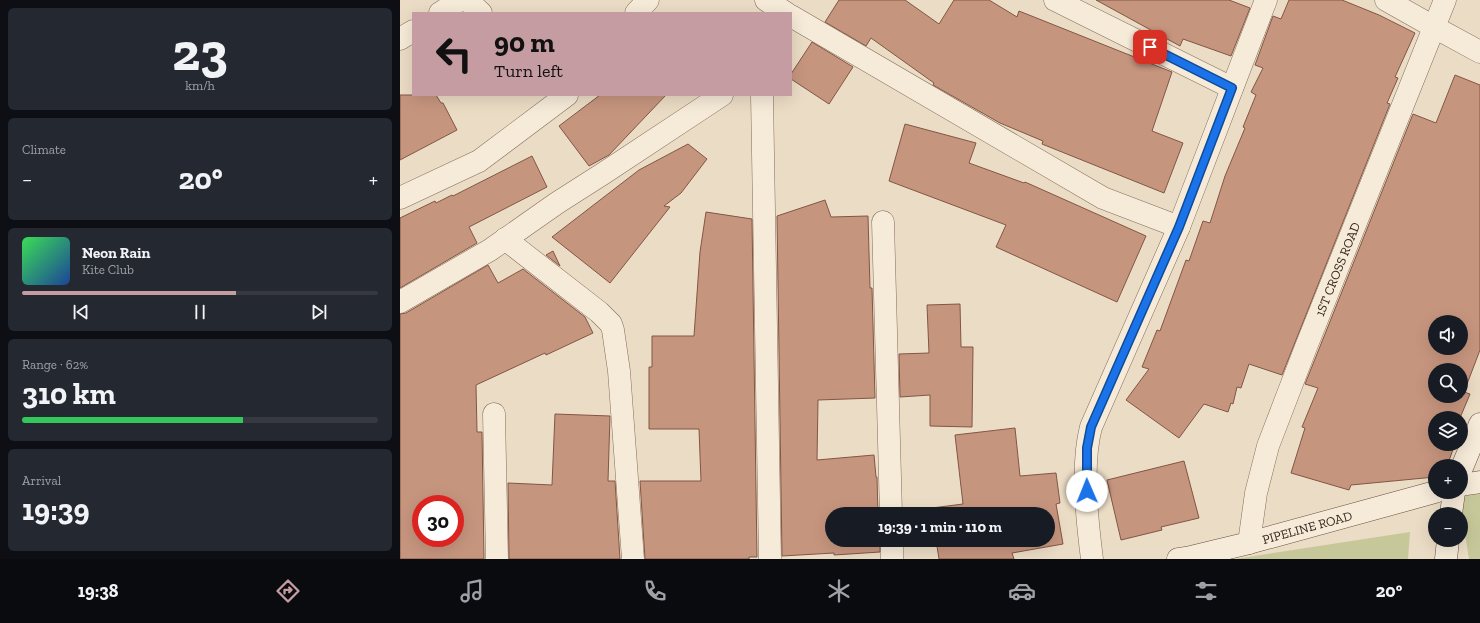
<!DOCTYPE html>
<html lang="en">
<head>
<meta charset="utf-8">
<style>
	body { margin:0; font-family:"Zilla Slab",serif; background:#242831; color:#f1f3f6; height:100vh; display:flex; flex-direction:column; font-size:15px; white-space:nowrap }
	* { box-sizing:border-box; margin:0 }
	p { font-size:13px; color:#9ea1a6 }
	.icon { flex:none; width:22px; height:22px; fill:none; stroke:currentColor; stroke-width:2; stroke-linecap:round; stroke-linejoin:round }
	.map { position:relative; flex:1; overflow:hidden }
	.details { display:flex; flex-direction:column; gap:8px; padding:8px; background:#0d0f14; width:400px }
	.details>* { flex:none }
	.banner { position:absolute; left:12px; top:12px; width:380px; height:84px; border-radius:0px; box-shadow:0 4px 16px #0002; background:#c59ca2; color:#111; overflow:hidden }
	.fabs { position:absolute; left:1028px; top:315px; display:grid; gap:8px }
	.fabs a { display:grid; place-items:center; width:40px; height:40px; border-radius:50%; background:#171b24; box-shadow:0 4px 16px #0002; font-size:20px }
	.speed { position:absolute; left:12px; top:495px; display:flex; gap:8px; font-size:20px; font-weight:700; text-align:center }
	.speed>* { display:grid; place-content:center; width:52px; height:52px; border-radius:50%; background:#171b24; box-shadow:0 4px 16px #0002; line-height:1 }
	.speed .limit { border:6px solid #d22; background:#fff; color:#111 }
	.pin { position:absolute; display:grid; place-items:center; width:34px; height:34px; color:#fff; margin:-17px; border-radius:8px; box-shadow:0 2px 6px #0006 }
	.me { position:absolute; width:44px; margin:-22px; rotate:359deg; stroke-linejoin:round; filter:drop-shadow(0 0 3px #0008) }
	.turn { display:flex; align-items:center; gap:14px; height:84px; padding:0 16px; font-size:18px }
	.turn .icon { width:52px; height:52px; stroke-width:2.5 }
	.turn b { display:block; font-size:28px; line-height:34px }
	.big { font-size:30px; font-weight:700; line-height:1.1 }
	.details .tile { flex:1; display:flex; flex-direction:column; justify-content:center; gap:6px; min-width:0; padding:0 14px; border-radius:6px; background:#242831 }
	.details .dial { align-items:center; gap:0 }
	.dial b { font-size:52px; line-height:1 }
	.song { display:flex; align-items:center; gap:12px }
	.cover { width:48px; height:48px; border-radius:6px; background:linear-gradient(135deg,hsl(130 70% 55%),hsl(220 70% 35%)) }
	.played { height:4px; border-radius:2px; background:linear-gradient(90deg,#c59ca2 60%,#363941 60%) }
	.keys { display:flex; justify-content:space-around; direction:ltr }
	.heat { display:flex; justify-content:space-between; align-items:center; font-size:22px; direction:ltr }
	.charge { height:6px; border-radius:3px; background:linear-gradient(90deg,#34c759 62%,#363941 0) }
	.trip { position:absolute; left:425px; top:507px; width:230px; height:40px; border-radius:20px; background:#171b24; box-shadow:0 4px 16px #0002; font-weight:700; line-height:40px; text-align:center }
	.dock { display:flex; height:64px; justify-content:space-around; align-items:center; background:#090b0e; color:#9ea1a6 }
	.dock .icon { width:28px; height:28px }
	.dock .on { color:#c59ca2 }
	.dock b { font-size:18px; color:#f1f3f6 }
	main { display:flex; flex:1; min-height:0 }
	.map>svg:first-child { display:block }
	.green { fill:#c7c89a }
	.building { fill:#c6957e; stroke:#825644; fill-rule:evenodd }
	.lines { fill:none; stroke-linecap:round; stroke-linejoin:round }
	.street-casing { stroke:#846e5c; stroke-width:23 }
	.secondary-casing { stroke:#664f40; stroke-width:23 }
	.street { stroke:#f6ead8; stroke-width:22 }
	.secondary { stroke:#f6ead8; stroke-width:22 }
	.route-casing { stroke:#114b97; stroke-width:10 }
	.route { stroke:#1a73e8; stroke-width:7 }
	.labels { text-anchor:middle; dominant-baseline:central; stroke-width:3; stroke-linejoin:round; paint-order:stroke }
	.street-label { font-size:13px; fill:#36281f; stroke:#f3e7d4 }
</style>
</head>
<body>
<main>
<section class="details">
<div class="tile dial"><b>23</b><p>km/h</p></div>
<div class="tile"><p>Climate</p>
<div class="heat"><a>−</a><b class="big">20°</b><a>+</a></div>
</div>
<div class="tile">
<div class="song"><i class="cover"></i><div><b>Neon Rain</b><p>Kite Club</p></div></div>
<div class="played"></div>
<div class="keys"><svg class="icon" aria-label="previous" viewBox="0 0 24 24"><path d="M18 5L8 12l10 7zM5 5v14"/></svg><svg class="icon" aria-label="pause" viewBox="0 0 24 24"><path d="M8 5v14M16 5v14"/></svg><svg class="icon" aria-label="next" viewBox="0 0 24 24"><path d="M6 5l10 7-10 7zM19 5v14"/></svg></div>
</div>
<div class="tile"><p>Range · 62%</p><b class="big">310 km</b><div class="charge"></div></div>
<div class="tile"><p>Arrival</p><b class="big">19:39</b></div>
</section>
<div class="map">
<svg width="1080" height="559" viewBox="0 0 1080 559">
	<rect width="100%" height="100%" fill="#ebdcc5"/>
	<!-- green -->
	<path class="green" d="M 1080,494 L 1080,559 L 1069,559 L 1059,497 Z
		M 1010,532 L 1008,559 L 835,559 Z"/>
	<!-- building -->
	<path class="building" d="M 439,0 L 505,0 L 539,24 L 554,0 L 589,0 L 617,17 L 619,11 L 772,72 L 752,131 L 783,143 L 764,193 L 642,144 L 643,141 L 600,123 L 533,85 L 534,83 L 471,38 L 466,46 L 425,22 Z
		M 696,0 L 829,0 L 850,8 L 831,56 L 783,39 L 780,46 Z
		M 889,0 L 942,0 L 979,15 L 1015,33 L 995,77 L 998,78 L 987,103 L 990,104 L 882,375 L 849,364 L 841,388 L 837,387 L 833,404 L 831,403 L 828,412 L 804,404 L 779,438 L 726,400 L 749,369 L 742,367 L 757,330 L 760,331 L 786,260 L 789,261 L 803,221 L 810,223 L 825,176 L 845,128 L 843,127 L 856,95 L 851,92 L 863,68 L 855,65 L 873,16 L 881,19 Z
		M 412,42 L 453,67 L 429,104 L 391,79 L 391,74 Z
		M 1055,75 L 1080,85 L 1080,350 L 1064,392 L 1070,394 L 1060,418 L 1035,418 L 1035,444 L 1055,444 L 1047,466 L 1035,466 L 1035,477 L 951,485 L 949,490 L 891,473 L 905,428 L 902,427 L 918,388 L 905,384 L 1013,114 L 1036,123 ZM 1035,322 L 1061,322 L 1061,348 L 1035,348 ZM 1035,370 L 1061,370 L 1061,396 L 1035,396 Z
		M 0,95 L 36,95 L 41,103 L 43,103 L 57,130 L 0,160 Z
		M 200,95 L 266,95 L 209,155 L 189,166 L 159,126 Z
		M 505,124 L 576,143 L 569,163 L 624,183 L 625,182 L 746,236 L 717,302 L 596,247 L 606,225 L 489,181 Z
		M 288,144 L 307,159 L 281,193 L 264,206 L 270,207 L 210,283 L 152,237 L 239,170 Z
		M 132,156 L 147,187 L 69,227 L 77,243 L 0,288 L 0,218 L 35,201 L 36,203 L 52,195 L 53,196 Z
		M 425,200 L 431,217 L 468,216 L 470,288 L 472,288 L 475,398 L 418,400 L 417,460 L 474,455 L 476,477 L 477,477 L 478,514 L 432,514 L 432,540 L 480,540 L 480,552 L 434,555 L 434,553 L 382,556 L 377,216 Z
		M 306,212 L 352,219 L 357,557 L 349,557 L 349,559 L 245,559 L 240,481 L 301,481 L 299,429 L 249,429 L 249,367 L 252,367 L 252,336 L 294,336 L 300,252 Z
		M 153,251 L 160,266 L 146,255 Z
		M 88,265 L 98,283 L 123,269 L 185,317 L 193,333 L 146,355 L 145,353 L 76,385 L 77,432 L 82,432 L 84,559 L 0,559 L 0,314 L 6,313 ZM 21,504 L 55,504 L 55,538 L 21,538 Z
		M 560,304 L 561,347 L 573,347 L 572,427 L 530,426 L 530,395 L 500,397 L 499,354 L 529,353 L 527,305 Z
		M 155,414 L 210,416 L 208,481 L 215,481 L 220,559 L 109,559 L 108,483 L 152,485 Z
		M 615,428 L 620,476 L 656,473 L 660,503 L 656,504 L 663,544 L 612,553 L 614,559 L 539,559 L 536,540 L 648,540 L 648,514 L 532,514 L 532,508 L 563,504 L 555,435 Z
		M 784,461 L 799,518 L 761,527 L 762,530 L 721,540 L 707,480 Z"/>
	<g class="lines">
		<!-- street casing -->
		<g class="street-casing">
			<g id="street">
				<path d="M 67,0 L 81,13"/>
				<path d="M 366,0 L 386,13"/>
				<path d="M 655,0 L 832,88"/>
				<path d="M 986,0 L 1034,27 L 1080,52"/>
				<path d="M 40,13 L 60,0"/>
				<path d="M 236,13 L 248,0"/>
				<path d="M 391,16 L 703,198 L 779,227"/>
				<path d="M 0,39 L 13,31"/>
				<path d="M 362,95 L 370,559"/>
				<path d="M 0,198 L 79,161 L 167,95"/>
				<path d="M 483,222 L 491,514"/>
				<path d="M 105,239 L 199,312 L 211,324 L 213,330 L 219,371 L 233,559"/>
				<path d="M 0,302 L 90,250 L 157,203 L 204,173 L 322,95"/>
				<path d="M 94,414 L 97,559"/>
				<path d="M 492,540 L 492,559"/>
				<path id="s1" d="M 849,543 L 856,493 L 868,446 L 906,347 L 1045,0"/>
				<path d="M 692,559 C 687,520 681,465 691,427 L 779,227 L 866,0"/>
			</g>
		</g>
		<!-- secondary casing -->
		<g class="secondary-casing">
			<g id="secondary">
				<path d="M 1061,470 L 1080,424"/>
				<path d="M 1061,485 L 1080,482"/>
				<path d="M 1051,514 L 1054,492"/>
				<path id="s2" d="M 778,559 L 791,557 L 849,543 L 1035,492"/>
				<path d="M 1046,559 L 1048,540"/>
			</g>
		</g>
		<!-- street -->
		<use href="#street" class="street"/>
		<!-- secondary -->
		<use href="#secondary" class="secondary"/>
	</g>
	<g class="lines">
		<!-- route casing -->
		<g class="route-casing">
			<path id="route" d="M 687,491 L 687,448 L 691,427 L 779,227 L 832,88 L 750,47"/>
		</g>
		<!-- route -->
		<use href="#route" class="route"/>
	</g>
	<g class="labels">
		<!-- street labels -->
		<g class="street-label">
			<text stroke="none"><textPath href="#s1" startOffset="289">1ST CROSS ROAD</textPath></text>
			<text stroke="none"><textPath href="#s2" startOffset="133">PIPELINE ROAD</textPath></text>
		</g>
	</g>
</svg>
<div class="fabs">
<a><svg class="icon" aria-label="sound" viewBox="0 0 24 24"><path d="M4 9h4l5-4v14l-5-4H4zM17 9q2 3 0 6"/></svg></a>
<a><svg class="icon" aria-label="search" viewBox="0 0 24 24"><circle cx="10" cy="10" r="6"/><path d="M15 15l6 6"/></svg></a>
<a><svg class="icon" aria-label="layers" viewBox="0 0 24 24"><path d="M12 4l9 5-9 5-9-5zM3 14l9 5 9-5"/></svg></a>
<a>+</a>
<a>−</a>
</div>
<div class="speed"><div class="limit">30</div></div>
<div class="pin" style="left:750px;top:47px;background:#d93025"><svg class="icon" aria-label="arrive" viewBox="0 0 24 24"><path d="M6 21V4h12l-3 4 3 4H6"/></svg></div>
<svg class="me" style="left:687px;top:491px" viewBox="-20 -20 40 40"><circle r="19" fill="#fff"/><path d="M0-13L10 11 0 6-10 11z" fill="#1a73e8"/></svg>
<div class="trip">19:39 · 1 min · 110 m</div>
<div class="banner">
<div class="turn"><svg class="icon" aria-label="left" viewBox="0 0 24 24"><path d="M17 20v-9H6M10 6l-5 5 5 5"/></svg><div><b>90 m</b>Turn left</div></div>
</div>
</div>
</main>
<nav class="dock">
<b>19:38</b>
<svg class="icon on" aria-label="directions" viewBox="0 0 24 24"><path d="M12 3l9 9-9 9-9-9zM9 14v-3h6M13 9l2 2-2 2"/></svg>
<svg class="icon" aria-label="music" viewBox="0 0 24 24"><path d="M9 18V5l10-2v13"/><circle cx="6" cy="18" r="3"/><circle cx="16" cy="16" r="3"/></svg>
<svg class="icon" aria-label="phone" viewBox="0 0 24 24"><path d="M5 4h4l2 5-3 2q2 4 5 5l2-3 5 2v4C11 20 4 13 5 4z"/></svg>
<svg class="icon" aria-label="climate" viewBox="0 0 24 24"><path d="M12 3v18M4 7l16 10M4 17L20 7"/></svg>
<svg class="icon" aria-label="car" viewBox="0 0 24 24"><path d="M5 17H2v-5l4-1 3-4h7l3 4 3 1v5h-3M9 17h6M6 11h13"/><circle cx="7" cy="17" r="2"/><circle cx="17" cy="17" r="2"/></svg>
<svg class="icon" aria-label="filters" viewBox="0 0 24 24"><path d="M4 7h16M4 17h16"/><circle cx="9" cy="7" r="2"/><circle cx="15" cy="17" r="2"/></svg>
<b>20°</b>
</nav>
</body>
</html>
